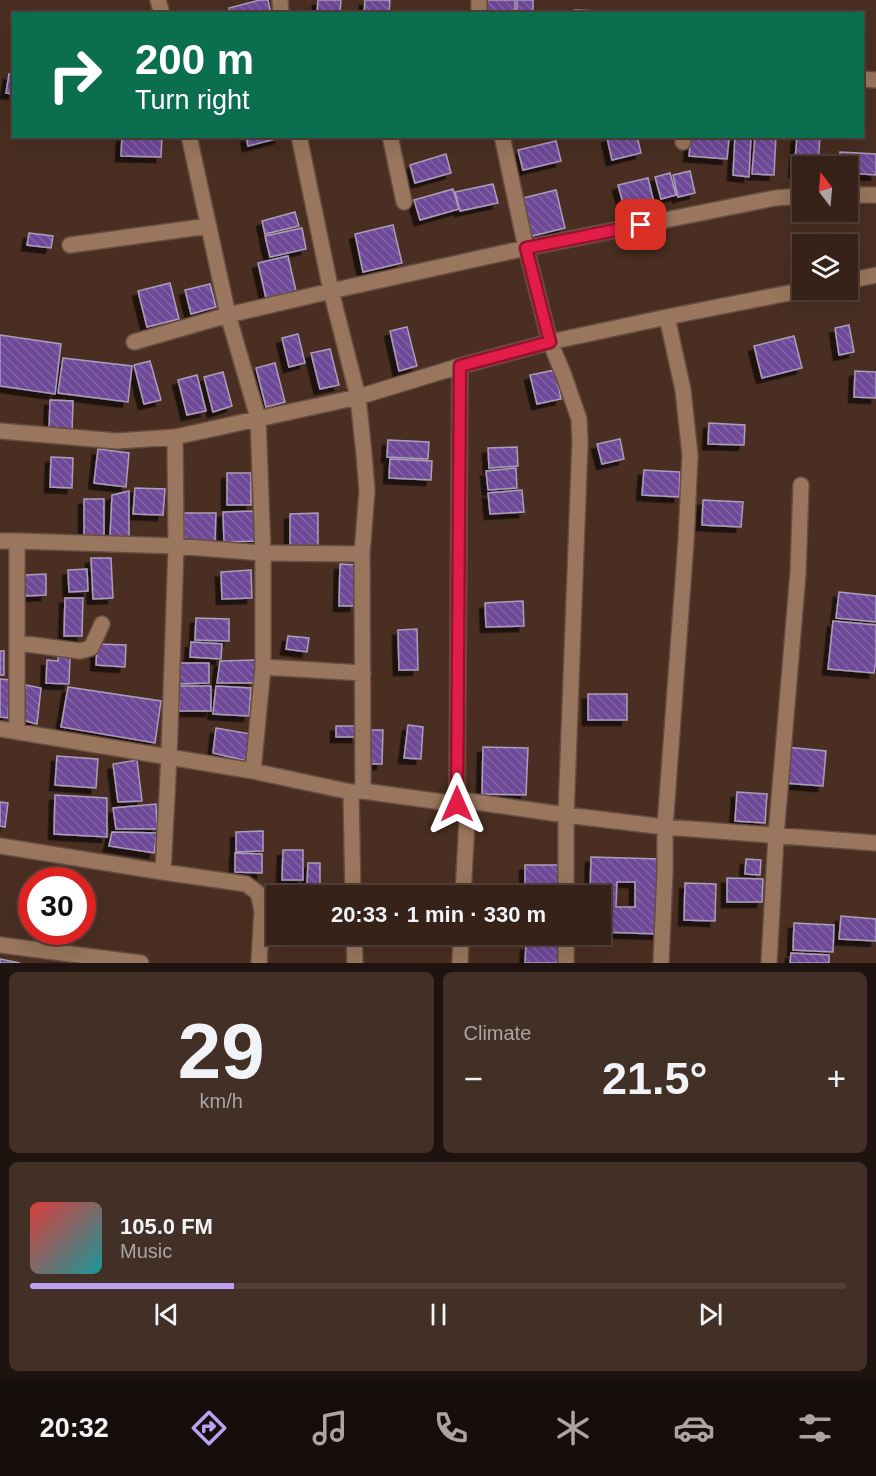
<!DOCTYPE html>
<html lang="en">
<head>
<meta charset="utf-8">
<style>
	body { margin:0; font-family:Helvetica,sans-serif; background:#422f26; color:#f1f3f6; height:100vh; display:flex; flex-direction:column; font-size:22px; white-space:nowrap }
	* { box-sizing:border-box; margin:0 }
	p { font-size:20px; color:#aaa4a2 }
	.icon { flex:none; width:33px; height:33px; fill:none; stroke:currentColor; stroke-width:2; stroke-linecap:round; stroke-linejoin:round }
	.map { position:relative; height:963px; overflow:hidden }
	.details { display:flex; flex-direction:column; gap:9px; padding:9px; background:#1e130e; flex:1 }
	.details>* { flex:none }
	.banner { position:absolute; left:12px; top:12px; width:852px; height:126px; border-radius:0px; box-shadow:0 6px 24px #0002,0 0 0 2px #513f38; background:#0b6e4f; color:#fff; overflow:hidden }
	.needle { width:39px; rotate:344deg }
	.tools { position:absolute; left:792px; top:156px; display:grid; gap:12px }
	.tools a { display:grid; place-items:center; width:66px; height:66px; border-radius:0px; background:#372219; box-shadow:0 6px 24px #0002,0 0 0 2px #513f38; font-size:30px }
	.speed { position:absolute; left:18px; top:867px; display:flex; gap:12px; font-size:30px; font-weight:700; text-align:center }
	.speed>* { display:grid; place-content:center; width:78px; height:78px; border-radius:50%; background:#372219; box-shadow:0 6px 24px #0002,0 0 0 2px #513f38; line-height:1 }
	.speed .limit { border:9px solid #d22; background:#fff; color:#111 }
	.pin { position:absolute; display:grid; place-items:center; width:51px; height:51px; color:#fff; margin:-26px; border-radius:12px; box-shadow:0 3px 9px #0006 }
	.me { position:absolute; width:66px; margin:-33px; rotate:0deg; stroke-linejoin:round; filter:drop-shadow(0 0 4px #0008) }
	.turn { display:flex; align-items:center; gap:21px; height:126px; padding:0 24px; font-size:27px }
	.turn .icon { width:78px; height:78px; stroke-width:2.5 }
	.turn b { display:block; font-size:42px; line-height:51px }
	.big { font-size:45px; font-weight:600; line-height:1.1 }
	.details .card { flex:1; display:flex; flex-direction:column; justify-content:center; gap:9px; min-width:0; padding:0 21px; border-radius:9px; background:#422f26 }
	.details .dial { align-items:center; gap:0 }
	.dial b { font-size:78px; line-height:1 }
	.song { display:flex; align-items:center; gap:18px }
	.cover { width:72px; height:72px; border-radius:9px; background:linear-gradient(135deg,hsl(0 70% 55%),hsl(180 70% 35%)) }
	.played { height:6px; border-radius:3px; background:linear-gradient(90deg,#bca0f2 25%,#513f38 25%) }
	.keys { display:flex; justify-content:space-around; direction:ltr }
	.heat { display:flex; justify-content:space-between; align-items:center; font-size:33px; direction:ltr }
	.details .tiles { flex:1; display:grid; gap:9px; grid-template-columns:1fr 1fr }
	.card:last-child { grid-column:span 2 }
	.trip { position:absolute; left:266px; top:885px; width:345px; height:60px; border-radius:0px; background:#372219; box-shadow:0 6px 24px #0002,0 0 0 2px #513f38; font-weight:600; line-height:60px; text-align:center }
	.dock { display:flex; height:96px; justify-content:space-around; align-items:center; background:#160e0a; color:#aaa4a2 }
	.dock .icon { width:42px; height:42px }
	.dock .on { color:#bca0f2 }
	.dock b { font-size:27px; color:#f1f3f6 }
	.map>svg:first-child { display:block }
	.building { fill:url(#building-back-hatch); stroke:#ab9ebc; stroke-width:1.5; fill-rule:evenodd; filter:url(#shadow) }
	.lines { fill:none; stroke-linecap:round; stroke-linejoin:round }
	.minor-casing { stroke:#664d41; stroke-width:18 }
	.minor { stroke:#99765d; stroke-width:15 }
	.route-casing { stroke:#92132f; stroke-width:15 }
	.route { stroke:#e11d48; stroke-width:10 }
</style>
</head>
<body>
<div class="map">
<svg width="876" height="963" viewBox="0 0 876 963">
	<defs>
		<pattern id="building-back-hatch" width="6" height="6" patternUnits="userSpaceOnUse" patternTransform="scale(1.5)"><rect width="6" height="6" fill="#6e4998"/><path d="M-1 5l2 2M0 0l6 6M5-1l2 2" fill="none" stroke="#8464a6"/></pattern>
		<filter id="shadow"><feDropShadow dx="-5.5" dy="5.5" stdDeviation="0" flood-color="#0009"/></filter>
	</defs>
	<rect width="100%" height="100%" fill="#492e21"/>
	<!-- building -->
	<path class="building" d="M 260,0 L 268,0 L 271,14 L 230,14 L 229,8 Z
		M 318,0 L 341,0 L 340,14 L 317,14 Z
		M 365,0 L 390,0 L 389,14 L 364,14 Z
		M 486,0 L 515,0 L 515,14 L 485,12 Z
		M 517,0 L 533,0 L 533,14 L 517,14 Z
		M 575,10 L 599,11 L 599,14 L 575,14 Z
		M 9,74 L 14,75 L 14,94 L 6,93 Z
		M 122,136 L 162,136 L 161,157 L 121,156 Z
		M 246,136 L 280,136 L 280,138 L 248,146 Z
		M 612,136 L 637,136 L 641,153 L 612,160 L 607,138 Z
		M 691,136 L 729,139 L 727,159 L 689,156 Z
		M 735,136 L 751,136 L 749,177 L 733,175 Z
		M 755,136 L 776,136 L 774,175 L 752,174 Z
		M 797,136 L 820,136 L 818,166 L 802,166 L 802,172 L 794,172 Z
		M 556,141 L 561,161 L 523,170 L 518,150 Z
		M 840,152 L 876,154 L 876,175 L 848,173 L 848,166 L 839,166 Z
		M 446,154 L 451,173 L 415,183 L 410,165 Z
		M 690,171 L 695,193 L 678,197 L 673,175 Z
		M 670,173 L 676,195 L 661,199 L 655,177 Z
		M 648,178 L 654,203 L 625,210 L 618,185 Z
		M 493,184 L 498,203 L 460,211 L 455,192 Z
		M 453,189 L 459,209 L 420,220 L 414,200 Z
		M 556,190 L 565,228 L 528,237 L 519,199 Z
		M 295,212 L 299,226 L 265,234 L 262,221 Z
		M 393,225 L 402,263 L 363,272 L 355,234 Z
		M 302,228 L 306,249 L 270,257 L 265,236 Z
		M 29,233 L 53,236 L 51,248 L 27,245 Z
		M 288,256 L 296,291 L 266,298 L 258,263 Z
		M 170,283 L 179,319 L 147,327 L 138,291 Z
		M 210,284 L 216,307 L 191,314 L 185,290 Z
		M 849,325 L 854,352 L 839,355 L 835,328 Z
		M 407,327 L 417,366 L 399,371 L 390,331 Z
		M 298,334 L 305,363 L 289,367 L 282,338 Z
		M 0,335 L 61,344 L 55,394 L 0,386 Z
		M 794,336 L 802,368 L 762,378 L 754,346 Z
		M 330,349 L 339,385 L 320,389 L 311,353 Z
		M 63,358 L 132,366 L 128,402 L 58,393 Z
		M 150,361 L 161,400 L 144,404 L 134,365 Z
		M 275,363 L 285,402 L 266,407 L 256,368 Z
		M 555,370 L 561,399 L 537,404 L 530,375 Z
		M 855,371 L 876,372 L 876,398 L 854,397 Z
		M 223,372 L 232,406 L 213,412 L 204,377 Z
		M 197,375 L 206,411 L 187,415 L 178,380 Z
		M 50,400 L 73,401 L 72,434 L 49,433 Z
		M 709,423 L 745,425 L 744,445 L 708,444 Z
		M 620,439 L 624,459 L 602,464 L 597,444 Z
		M 388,440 L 429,442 L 428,459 L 387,457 Z
		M 517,447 L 518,466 L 489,468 L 488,448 Z
		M 98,449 L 129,453 L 126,487 L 94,483 Z
		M 51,457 L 73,458 L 72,488 L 50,487 Z
		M 390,459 L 432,461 L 431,480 L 389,478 Z
		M 516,468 L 517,488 L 488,490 L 486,471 Z
		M 644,470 L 680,472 L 679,497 L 642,495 Z
		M 227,473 L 251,473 L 251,505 L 227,505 Z
		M 135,488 L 165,489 L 163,515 L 133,514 Z
		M 522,490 L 524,512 L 490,514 L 488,493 Z
		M 129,491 L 129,538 L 110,537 L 112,495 Z
		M 84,499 L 104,499 L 104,538 L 84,538 Z
		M 703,500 L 743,502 L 741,527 L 702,525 Z
		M 257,511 L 258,541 L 224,542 L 223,512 Z
		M 184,513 L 216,513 L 215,541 L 184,541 Z
		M 318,513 L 318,548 L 290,548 L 290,514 Z
		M 91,558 L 111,558 L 113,598 L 93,599 Z
		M 340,564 L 356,565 L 355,606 L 339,606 Z
		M 87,569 L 88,591 L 69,592 L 68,570 Z
		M 251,570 L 252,598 L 222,599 L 221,572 Z
		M 46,574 L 46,595 L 25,596 L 25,575 Z
		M 839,592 L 876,596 L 876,622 L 836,618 Z
		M 65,598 L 83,598 L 82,636 L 64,636 Z
		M 523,601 L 524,626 L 486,627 L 485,603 Z
		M 196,618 L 229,619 L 229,641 L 195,640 Z
		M 833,621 L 876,625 L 876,661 L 874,673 L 828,669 Z
		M 417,629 L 418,670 L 399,670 L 398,630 Z
		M 288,636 L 309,638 L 307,652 L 286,649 Z
		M 191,642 L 222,644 L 221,659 L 190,657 Z
		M 97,644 L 126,645 L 125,667 L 96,665 Z
		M 0,651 L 4,651 L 4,675 L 0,675 Z
		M 58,657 L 70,657 L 69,684 L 46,683 L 47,660 L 58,661 Z
		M 257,660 L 253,683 L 217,683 L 220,661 Z
		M 176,663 L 209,663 L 209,683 L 176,684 Z
		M 0,679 L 10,680 L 8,718 L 0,717 Z
		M 26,685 L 41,688 L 37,724 L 22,720 Z
		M 179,686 L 211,686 L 211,711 L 179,711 Z
		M 216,686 L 251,688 L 249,716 L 213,714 Z
		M 68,687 L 161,701 L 155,743 L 61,727 Z
		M 588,694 L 627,694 L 627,720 L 588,720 Z
		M 408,725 L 423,727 L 421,759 L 404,758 Z
		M 336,726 L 357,726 L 357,737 L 336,737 Z
		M 216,728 L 251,734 L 247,761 L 213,753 Z
		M 368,730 L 383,730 L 382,764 L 368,764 Z
		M 483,747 L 528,748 L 526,795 L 482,794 Z
		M 786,747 L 826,751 L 823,786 L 783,783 Z
		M 57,756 L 98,759 L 96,788 L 55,785 Z
		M 137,760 L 142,801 L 118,802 L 113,764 Z
		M 737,792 L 767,794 L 765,823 L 735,821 Z
		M 55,795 L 107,798 L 107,837 L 54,834 Z
		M 0,802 L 8,803 L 5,827 L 0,826 Z
		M 156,804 L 157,829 L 116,829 L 113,808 Z
		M 263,831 L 263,851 L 236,852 L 236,832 Z
		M 112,832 L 157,833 L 154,853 L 109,846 Z
		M 283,850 L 303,850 L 303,880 L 282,880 Z
		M 235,853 L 262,854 L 262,873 L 235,872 Z
		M 591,857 L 660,859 L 658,934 L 600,932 L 600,896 L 590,896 ZM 617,882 L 635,882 L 635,907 L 616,907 Z
		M 746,859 L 761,860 L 760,875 L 745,874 Z
		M 308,863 L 320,863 L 320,884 L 307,884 Z
		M 525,865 L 562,865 L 562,888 L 525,888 Z
		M 40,875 L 66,876 L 66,880 L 40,880 Z
		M 727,878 L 763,879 L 762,902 L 727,902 Z
		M 685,883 L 716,884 L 715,921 L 684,920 Z
		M 841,916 L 876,919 L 876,941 L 839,939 Z
		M 794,923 L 834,925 L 833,952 L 793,950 Z
		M 526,945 L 562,946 L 561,963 L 525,963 Z
		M 791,953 L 829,955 L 829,963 L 790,963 Z
		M 0,959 L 20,963 L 0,963 Z"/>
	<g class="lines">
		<!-- minor casing -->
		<g class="minor-casing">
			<path id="minor" d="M 158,0 L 162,14
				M 280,0 L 281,14
				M 479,14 L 479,0
				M 862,79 L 876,80
				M 189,136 L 228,315 L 258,418 L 263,553 L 263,667 L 253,771
				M 299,136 L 331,291 L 358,397 L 364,454 L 367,491 L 362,554 L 363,791
				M 390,136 L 404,202
				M 502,136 L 526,248 L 550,342 L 563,373 L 579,419 L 580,442 L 566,815 L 566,896
				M 683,142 L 684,136
				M 848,195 L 876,195
				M 70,245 L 209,226
				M 848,281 L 876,275
				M 134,342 L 228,315 L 331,291 L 526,248 L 775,198 L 802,196
				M 0,431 L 117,441 L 175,437
				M 0,541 L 17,541
				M 18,643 L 80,651 L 91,648 L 102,624
				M 263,667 L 363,673
				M 0,729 L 253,771 L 351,792 L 353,896
				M 17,732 L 17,541 L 176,546 L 263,553 L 362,554
				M 351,792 L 363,791 L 457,804 L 468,801 L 566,815 L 665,827 L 876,843
				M 457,804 L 460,366
				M 0,846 L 163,872 L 246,884 L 258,893 L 262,910 L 259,963
				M 163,872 L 169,756 L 176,546 L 175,437 L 358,397 L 460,366 L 550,342 L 667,317 L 804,290
				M 463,896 L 468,801
				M 354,934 L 355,963
				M 0,945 L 141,963
				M 460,963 L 461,934
				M 566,963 L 566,934
				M 661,963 L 665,871 L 665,827 L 686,541 L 690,455 L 683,390 L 667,317
				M 769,963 L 776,836 L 798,573 L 801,485"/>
		</g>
		<!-- minor -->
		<use href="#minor" class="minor"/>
	</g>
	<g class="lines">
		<!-- route casing -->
		<g class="route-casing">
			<path id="route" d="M 457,804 L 460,366 L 550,342 L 526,248 L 641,225"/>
		</g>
		<!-- route -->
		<use href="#route" class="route"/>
	</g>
</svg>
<div class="tools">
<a><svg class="needle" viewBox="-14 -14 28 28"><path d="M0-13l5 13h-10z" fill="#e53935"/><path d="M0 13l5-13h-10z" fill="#aaa4a2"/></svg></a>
<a><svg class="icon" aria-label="layers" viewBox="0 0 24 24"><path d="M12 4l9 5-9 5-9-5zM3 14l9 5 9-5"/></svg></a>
</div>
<div class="speed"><div class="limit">30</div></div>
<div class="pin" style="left:641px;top:225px;background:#d93025"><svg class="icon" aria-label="arrive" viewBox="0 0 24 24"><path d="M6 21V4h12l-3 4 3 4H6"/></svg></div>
<svg class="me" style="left:457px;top:804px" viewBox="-20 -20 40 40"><path d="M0-17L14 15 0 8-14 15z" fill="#e11d48" stroke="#fff" stroke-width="4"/></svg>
<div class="trip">20:33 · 1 min · 330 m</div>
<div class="banner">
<div class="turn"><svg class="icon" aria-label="right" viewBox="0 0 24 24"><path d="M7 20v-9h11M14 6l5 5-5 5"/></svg><div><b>200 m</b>Turn right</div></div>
</div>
</div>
<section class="details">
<div class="tiles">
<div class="card dial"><b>29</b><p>km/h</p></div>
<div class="card"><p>Climate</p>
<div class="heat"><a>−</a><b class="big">21.5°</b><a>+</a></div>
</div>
<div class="card">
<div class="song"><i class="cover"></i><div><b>105.0 FM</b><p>Music</p></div></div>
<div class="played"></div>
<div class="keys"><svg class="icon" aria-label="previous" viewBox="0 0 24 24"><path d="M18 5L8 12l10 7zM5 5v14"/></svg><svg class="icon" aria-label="pause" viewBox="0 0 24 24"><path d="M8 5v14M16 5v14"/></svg><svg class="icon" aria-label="next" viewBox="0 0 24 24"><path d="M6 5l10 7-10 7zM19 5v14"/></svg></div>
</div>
</div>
</section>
<nav class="dock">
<b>20:32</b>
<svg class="icon on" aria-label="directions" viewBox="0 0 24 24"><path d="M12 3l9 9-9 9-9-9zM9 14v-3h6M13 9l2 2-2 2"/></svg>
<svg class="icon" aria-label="music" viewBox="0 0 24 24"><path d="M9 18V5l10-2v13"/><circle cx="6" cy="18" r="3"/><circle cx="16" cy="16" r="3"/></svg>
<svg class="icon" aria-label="phone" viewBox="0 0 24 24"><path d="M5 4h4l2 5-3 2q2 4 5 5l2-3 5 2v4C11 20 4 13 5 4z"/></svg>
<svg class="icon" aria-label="climate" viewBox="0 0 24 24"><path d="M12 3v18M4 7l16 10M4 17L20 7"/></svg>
<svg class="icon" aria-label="car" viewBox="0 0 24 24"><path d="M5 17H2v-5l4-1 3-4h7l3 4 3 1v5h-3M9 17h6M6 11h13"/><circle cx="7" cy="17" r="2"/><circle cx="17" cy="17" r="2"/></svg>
<svg class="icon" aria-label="filters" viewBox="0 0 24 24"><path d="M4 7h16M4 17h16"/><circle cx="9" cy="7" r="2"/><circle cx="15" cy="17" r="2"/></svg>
</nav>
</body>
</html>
